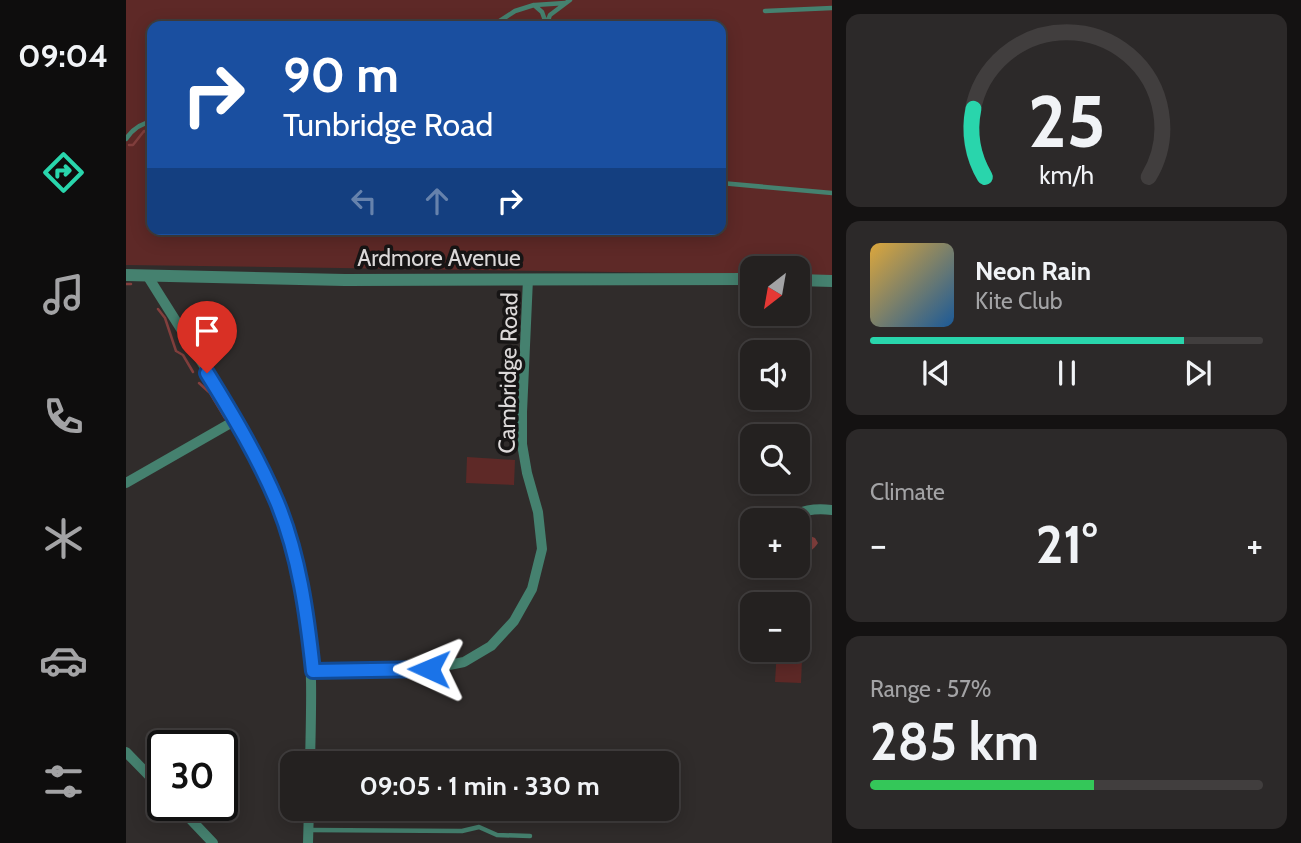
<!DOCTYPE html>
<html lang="en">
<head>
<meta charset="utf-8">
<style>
	body { margin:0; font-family:Cabin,sans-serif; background:#2c2929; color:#f1f3f6; height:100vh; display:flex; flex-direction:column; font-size:26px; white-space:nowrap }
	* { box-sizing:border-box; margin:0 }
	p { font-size:23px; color:#a3a3a5 }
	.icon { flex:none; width:38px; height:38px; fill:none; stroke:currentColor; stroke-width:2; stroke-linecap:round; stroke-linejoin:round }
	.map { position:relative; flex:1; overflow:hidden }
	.panel { display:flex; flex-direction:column; gap:14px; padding:14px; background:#141212; width:469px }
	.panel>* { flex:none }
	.banner { position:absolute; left:21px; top:21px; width:579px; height:214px; border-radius:14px; box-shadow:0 4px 18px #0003,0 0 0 2px #413e3e; background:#1a4fa0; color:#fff; overflow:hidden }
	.needle { width:46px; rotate:211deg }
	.controls { position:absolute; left:614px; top:256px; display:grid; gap:14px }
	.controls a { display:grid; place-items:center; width:70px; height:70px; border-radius:14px; background:#242120; box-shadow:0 4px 18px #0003,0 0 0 2px #413e3e; font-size:35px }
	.speed { position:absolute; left:21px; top:730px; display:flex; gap:14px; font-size:35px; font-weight:700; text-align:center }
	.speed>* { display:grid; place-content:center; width:91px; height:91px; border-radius:50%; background:#242120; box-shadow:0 4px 18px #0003,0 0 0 2px #413e3e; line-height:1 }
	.speed .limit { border:4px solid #111; border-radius:10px; background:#fff; color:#111 }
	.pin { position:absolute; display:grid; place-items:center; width:60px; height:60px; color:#fff; margin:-72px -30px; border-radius:50% 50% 50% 0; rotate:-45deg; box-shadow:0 0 7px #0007 }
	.pin .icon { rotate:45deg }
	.me { position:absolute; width:77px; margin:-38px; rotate:271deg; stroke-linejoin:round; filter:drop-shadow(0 0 5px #0008) }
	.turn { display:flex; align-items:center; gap:24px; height:147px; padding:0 21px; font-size:32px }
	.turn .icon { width:91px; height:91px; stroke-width:2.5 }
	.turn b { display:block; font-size:49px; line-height:60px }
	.lanes { display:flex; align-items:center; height:66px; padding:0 21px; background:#0003; justify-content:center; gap:35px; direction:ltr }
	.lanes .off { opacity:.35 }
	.big { font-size:52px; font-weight:800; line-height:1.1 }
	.panel .card { flex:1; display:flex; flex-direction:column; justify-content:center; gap:10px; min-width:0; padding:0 24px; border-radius:14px; background:#2c2929 }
	.panel .dial { align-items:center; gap:0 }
	.dial svg { height:182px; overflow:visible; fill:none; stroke:#413e3e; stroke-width:7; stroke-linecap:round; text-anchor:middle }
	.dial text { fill:#f1f3f6; stroke:none }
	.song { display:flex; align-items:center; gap:21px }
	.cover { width:84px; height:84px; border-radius:10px; background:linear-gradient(135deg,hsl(40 70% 55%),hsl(210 70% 35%)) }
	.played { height:7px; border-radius:4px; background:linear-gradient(90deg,#29d5ac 80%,#413e3e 80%) }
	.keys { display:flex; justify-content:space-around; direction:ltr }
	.heat { display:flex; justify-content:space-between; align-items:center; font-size:38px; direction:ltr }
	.charge { height:10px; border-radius:5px; background:linear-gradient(90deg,#34c759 57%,#413e3e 0) }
	.trip { position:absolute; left:154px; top:751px; width:399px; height:70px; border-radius:14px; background:#242120; box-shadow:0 4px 18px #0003,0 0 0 2px #413e3e; font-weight:800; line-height:70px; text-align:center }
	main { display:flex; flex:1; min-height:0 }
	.menu { display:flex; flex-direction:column; width:126px; justify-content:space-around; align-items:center; background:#0e0d0d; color:#a3a3a5 }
	.menu .icon { width:49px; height:49px }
	.menu .active { color:#29d5ac }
	.menu b { font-size:32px; color:#f1f3f6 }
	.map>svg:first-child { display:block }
	.green { fill:#5e2927; fill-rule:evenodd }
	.water { fill:#823f3d }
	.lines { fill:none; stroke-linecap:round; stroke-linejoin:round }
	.stream { stroke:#823f3d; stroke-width:2.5 }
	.service { stroke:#45816f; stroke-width:4.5 }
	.minor { stroke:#45816f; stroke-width:10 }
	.tertiary { stroke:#45816f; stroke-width:12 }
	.route-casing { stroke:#114b97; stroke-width:18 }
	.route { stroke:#1a73e8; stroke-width:12 }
	.labels { text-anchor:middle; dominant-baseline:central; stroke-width:7; stroke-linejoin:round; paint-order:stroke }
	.street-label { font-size:23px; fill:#dcd9d9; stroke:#171515 }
</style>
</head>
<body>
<main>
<nav class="menu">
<b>09:04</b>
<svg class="icon active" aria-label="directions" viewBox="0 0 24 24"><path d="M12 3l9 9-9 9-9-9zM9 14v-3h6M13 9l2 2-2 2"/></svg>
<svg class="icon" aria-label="music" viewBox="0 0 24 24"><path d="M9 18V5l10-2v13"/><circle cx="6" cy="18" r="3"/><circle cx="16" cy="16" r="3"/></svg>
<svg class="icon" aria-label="phone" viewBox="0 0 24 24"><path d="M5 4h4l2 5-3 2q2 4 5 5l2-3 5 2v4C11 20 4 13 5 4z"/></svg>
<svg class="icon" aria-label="climate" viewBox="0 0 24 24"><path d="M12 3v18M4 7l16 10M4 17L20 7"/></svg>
<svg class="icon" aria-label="car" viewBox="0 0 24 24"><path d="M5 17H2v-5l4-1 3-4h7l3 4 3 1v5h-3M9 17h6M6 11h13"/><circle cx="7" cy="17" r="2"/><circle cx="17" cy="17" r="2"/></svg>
<svg class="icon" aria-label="filters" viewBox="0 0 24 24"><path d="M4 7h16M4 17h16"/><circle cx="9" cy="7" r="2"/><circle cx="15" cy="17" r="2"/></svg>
</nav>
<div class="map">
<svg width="706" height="843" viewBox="0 0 706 843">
	<rect width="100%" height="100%" fill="#302c2b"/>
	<!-- green -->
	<path class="green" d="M 0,0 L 706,0 L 706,275 L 672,275 L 672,268 L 626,268 L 626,274 L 0,265 ZM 26,26 L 595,26 L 595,229 L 26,229 Z
		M 341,457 L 389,460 L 388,485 L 340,483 Z
		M 672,635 L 677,635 L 675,683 L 649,682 L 651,649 L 672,649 Z"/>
	<!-- water -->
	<path class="water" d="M 672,531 L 689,538 L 692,543 C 687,551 681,553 672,552 Z"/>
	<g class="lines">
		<!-- stream -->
		<path class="stream" d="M 445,26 L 449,24 L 454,26
			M 3,145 L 7,145 L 18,131 L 26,134
			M 0,284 L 5,284
			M 32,309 L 39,318 L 50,351 L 57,355 L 67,372
			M 73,383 L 84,393 L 99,418"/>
		<!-- service -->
		<path class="service" d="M 409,5 L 439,3
			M 639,11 L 706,8
			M 421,23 L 424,15 L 444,0
			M 366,26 L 389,11 L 408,5 L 416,12 L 421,26
			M 0,139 C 6,130 15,123 26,122
			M 595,183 L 706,193
			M 183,830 L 336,831 L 353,827 L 371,835 L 404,836"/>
		<!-- minor -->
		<path class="minor" d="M 21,275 C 88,383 165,490 181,619 C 187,668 185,715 184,763
			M 0,483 L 110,420
			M 660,520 C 675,510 688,508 706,510
			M 617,556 L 626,544
			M 187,671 L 303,669 L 338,662 L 365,646 L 388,621 L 406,589 L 416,549 L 412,512 L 401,473 L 396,444 L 396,412 L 402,279
			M 0,752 L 37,790
			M 51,805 L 87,843
			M 182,843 L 183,808"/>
		<!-- tertiary -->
		<path class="tertiary" d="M 0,275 L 219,280 L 626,279
			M 672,280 L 706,281"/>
	</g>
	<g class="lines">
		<!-- route casing -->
		<g class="route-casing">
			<path id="route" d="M 81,373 C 107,415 132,457 151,502 C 173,555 181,614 187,671 L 303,669"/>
		</g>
		<!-- route -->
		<use href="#route" class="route"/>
	</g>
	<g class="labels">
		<!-- street labels -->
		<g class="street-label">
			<text x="313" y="258">Ardmore Avenue</text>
			<text transform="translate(382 373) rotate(-89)">Cambridge Road</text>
		</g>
	</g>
</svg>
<div class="controls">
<a><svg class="needle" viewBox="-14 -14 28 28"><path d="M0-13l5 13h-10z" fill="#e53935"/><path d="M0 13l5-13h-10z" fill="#a3a3a5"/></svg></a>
<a><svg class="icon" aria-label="sound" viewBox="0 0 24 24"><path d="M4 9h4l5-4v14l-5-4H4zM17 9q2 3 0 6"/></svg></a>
<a><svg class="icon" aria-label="search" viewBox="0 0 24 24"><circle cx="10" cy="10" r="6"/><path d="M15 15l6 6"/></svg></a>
<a>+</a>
<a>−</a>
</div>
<div class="speed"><div class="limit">30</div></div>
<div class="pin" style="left:81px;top:373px;background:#d93025"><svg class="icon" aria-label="arrive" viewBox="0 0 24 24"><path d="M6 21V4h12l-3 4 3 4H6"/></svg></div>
<svg class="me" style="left:303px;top:669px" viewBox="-20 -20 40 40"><path d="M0-17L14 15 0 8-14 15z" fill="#1a73e8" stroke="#fff" stroke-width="4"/></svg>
<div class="trip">09:05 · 1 min · 330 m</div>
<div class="banner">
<div class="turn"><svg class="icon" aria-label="right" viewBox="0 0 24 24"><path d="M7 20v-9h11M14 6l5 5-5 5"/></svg><div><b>90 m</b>Tunbridge Road</div></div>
<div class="lanes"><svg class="icon off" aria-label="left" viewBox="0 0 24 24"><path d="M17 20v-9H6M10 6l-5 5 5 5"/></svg><svg class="icon off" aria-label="ahead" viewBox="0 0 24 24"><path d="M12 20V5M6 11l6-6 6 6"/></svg><svg class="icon" aria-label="right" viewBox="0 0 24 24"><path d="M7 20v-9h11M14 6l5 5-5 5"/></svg></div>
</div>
</div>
<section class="panel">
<div class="card dial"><svg viewBox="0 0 100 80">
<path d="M14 69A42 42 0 1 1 86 69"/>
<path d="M14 69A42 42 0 0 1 9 39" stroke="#29d5ac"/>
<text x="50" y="56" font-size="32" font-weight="700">25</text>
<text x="50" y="72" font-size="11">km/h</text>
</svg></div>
<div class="card">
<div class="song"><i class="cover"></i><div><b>Neon Rain</b><p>Kite Club</p></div></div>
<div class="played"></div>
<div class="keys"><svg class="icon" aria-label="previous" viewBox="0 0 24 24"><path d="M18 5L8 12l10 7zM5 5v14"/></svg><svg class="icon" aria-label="pause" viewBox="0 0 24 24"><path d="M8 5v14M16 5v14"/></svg><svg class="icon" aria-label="next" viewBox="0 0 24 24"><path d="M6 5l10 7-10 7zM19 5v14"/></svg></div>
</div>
<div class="card"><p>Climate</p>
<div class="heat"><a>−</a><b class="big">21°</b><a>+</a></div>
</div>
<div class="card"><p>Range · 57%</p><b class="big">285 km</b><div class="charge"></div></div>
</section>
</main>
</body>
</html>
